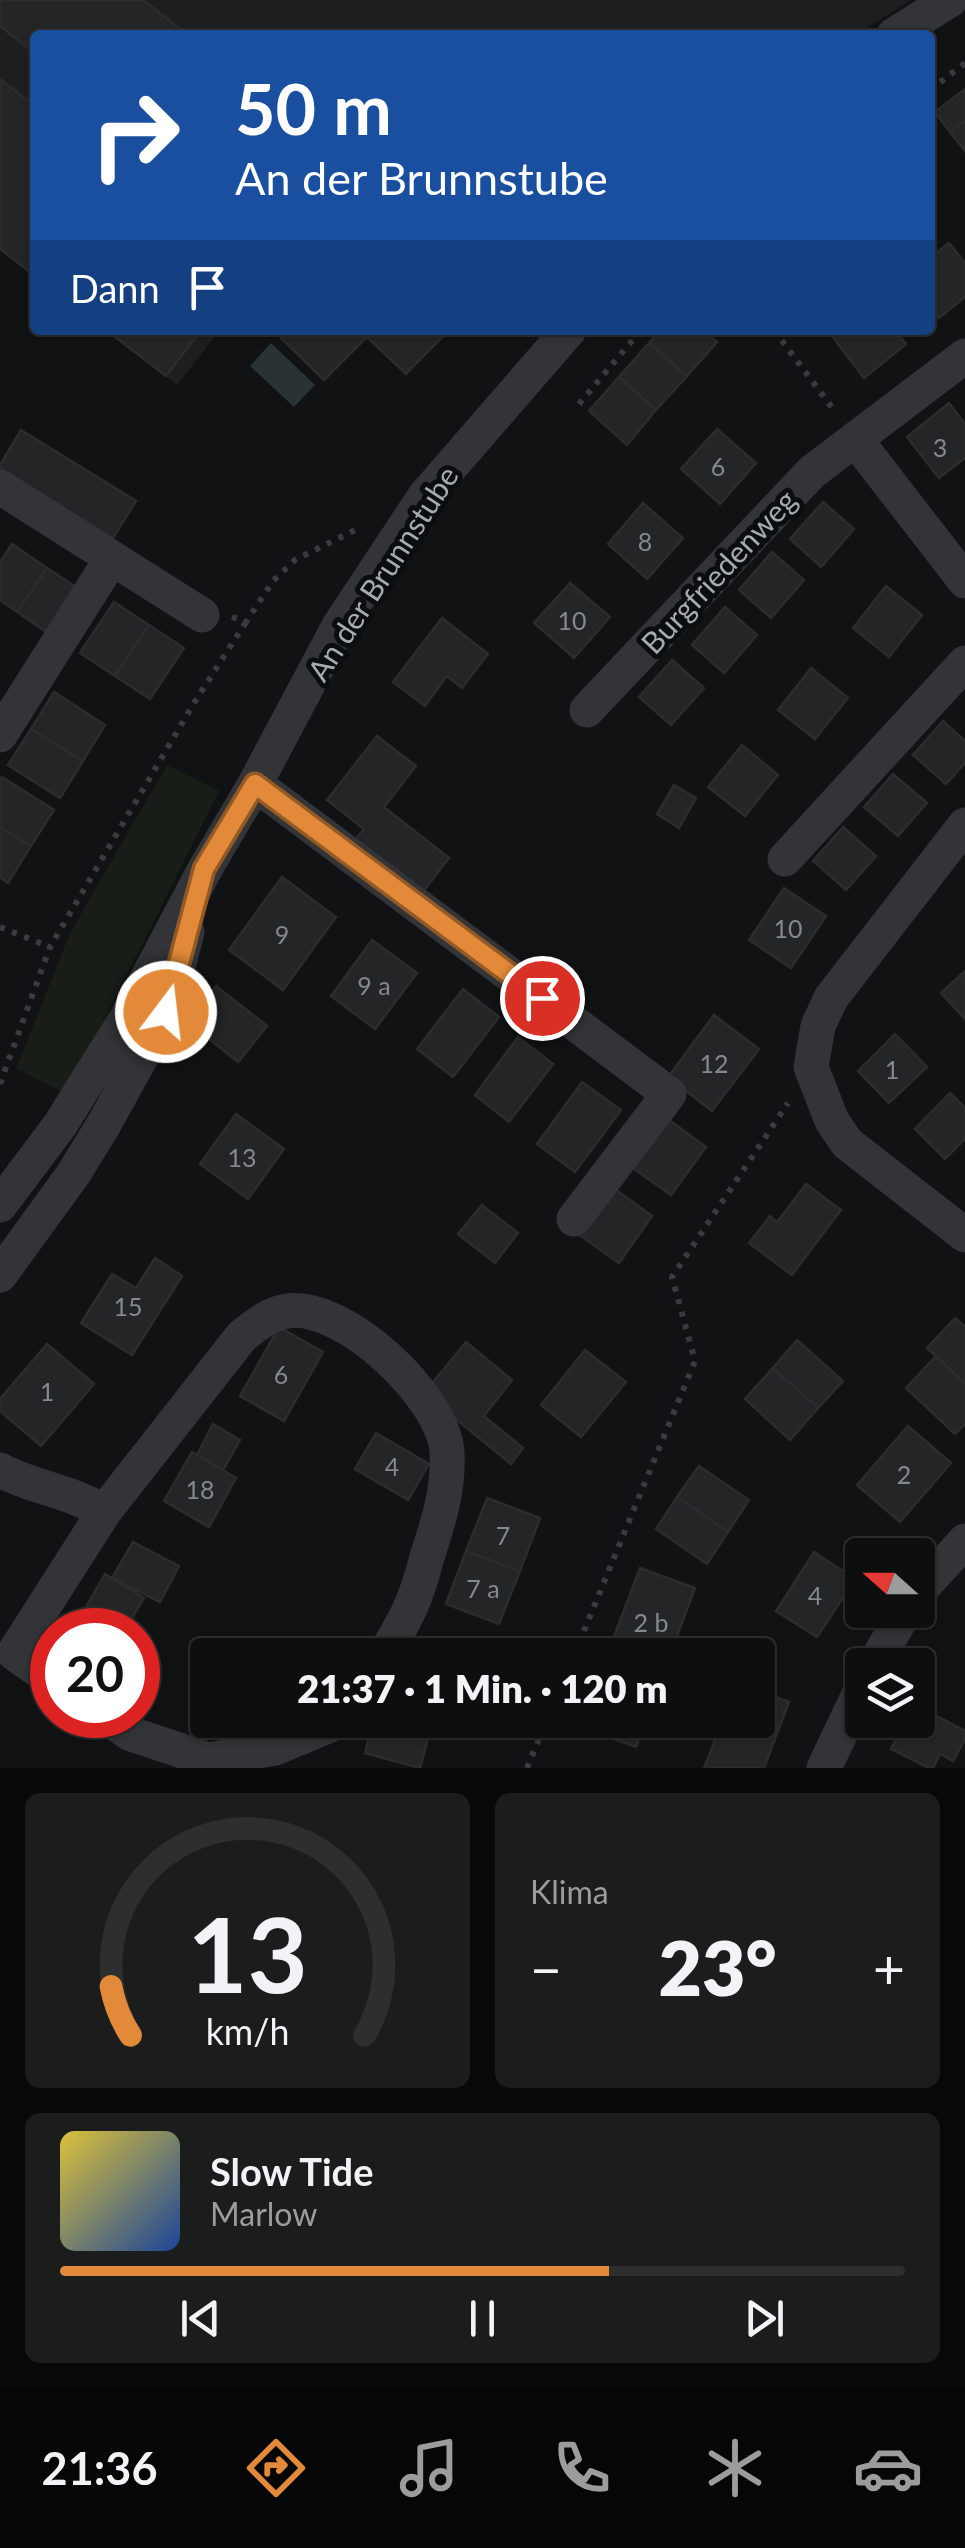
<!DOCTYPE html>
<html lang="de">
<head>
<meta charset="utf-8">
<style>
	body { margin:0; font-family:Lato,sans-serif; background:#1b1c1c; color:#f1f3f6; height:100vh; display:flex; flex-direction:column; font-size:38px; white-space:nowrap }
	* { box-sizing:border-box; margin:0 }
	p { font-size:32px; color:#9a9c9e }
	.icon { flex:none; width:55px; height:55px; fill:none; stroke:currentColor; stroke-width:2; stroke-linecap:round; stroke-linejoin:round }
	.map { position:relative; height:1768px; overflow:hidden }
	.sheet { display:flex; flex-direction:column; gap:25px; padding:25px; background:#070808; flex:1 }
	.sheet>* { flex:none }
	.hud { position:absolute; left:30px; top:30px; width:905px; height:305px; border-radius:10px; box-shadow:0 2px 8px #0004,0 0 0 2px #2d2e2e; background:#1a4fa0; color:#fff; overflow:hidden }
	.needle { width:65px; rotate:291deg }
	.controls { position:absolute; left:845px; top:1538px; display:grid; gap:20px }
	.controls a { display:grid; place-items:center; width:90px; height:90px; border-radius:10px; background:#0d0e0e; box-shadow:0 2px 8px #0004,0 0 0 2px #2d2e2e; font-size:50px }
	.speed { position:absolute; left:30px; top:1608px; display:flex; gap:20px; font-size:50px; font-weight:700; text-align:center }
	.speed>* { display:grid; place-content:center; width:130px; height:130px; border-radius:50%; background:#0d0e0e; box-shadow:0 2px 8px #0004,0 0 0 2px #2d2e2e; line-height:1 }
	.speed .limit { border:15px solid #d22; background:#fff; color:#111 }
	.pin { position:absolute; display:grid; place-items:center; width:85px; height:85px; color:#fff; margin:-42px; border:5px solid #fff; border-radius:50%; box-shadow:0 2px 10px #0007 }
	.me { position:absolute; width:110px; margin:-55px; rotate:15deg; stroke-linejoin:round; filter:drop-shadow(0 0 8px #0008) }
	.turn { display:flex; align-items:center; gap:35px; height:210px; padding:0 40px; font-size:45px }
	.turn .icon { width:130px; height:130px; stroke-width:2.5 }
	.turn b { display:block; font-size:70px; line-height:85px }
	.then { display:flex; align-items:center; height:95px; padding:0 40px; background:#0003; gap:20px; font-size:38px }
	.big { font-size:75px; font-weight:800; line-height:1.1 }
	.sheet .tile { flex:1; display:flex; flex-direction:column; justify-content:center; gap:15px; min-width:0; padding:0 35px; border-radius:15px; background:#1b1c1c }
	.sheet .dial { align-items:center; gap:0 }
	.dial svg { height:260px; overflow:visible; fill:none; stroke:#2d2e2e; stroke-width:7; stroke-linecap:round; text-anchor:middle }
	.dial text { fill:#f1f3f6; stroke:none }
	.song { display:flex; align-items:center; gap:30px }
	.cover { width:120px; height:120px; border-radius:15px; background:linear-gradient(135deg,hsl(50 70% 55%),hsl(220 70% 35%)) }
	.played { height:10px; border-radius:5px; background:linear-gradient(90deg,#e28a3a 65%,#2d2e2e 65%) }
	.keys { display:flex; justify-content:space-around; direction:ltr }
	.heat { display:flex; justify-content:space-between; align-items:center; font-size:55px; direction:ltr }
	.sheet .tiles { flex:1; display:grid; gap:25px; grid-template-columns:1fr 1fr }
	.tile:last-child { grid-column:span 2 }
	.trip { position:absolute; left:190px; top:1638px; width:585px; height:100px; border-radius:10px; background:#0d0e0e; box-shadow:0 2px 8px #0004,0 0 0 2px #2d2e2e; font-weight:800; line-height:100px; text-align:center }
	.tabs { display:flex; height:160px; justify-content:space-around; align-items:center; background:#050606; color:#9a9c9e }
	.tabs .icon { width:70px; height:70px }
	.tabs .active { color:#e28a3a }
	.tabs b { font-size:45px; color:#f1f3f6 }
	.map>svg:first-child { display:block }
	.built { fill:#1e1e20 }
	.green { fill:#181d18 }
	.water { fill:#293235 }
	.building { fill:#242527; stroke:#2c2c2f; stroke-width:2.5 }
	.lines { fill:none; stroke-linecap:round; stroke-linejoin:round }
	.path { stroke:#393b3e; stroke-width:6; stroke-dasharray:5 8; stroke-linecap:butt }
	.minor { stroke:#333437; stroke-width:35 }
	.route-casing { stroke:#935a26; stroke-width:25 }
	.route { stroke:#e28a3a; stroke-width:18 }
	.labels { text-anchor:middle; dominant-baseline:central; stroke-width:10; stroke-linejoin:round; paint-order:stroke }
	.number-label { font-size:25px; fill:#83898e }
	.street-label { font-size:30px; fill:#a4abb2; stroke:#0c0d0e }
</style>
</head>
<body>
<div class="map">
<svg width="965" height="1768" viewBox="0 0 965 1768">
	<rect width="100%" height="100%" fill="#111213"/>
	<!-- built -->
	<path class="built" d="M 0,0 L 911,0 L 856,35 L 35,35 L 35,276 L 0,249 Z
		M 106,330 L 220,330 L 177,385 Z"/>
	<!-- green -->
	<path class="green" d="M 167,765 L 219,791 L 67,1094 L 16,1069 L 70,933 Z"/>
	<!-- water -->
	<path class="water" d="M 271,343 L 315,385 L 294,407 L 250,366 Z"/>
	<!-- building -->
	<path class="building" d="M 0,0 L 143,0 L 188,35 L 35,35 L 35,54 L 0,26 Z
		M 0,79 L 35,106 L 35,218 L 31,223 L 35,227 L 35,276 L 0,249 Z
		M 965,89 L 965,120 L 950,132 L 935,112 Z
		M 965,120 L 965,151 L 950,132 Z
		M 949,243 L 965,263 L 965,297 L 939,318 L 930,306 L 930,258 Z
		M 106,330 L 201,330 L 166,376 Z
		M 289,330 L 449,330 L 406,374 L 367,337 L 324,380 L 281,338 Z
		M 660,330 L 703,330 L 717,342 L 687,376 L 649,343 Z
		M 839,330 L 895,330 L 906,344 L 864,378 L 832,336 Z
		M 649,343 L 687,376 L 656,410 L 619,377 Z
		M 619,377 L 656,410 L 627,445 L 589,411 Z
		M 949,403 L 965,424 L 965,458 L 939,478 L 907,437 Z
		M 717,429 L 756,463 L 720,504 L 681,469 Z
		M 21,430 L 136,501 L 113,538 L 0,469 L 0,465 Z
		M 823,502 L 854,529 L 821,567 L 790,539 Z
		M 643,503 L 683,538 L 647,579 L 608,544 Z
		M 12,544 L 47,568 L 17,612 L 0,600 L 0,562 Z
		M 772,552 L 804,580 L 771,618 L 739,590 Z
		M 47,568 L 82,591 L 52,636 L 17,612 Z
		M 570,583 L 610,617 L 574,658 L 534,623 Z
		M 886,586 L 922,615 L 889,657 L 853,628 Z
		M 114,602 L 149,625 L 115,676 L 80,653 Z
		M 725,607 L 757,635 L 724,673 L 692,645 Z
		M 442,618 L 488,654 L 462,688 L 447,676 L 425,706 L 393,682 Z
		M 149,625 L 184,648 L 150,699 L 115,676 Z
		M 672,660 L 704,688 L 671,725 L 639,697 Z
		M 811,668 L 848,698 L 815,739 L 778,710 Z
		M 54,692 L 105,725 L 83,761 L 31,729 Z
		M 943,721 L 965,741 L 965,763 L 946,784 L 913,755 Z
		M 31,729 L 83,761 L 60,798 L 8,765 Z
		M 377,736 L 416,766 L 384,807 L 449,858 L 422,893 L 354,841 L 364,829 L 327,800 Z
		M 742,745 L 778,775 L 745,816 L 708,787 Z
		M 893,774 L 927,803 L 898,836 L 864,807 Z
		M 2,777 L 54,810 L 31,846 L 0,827 L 0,780 Z
		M 674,785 L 696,798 L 679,828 L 657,814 Z
		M 0,827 L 31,846 L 8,883 L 0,877 Z
		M 843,827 L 876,856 L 846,890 L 813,861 Z
		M 282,877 L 336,917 L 283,990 L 229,950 Z
		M 784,888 L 826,916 L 791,968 L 749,940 Z
		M 372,940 L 417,973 L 375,1029 L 331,996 Z
		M 965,971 L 965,1019 L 941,993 Z
		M 216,986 L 267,1026 L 238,1062 L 188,1022 Z
		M 463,989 L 499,1017 L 453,1077 L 417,1049 Z
		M 714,1015 L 759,1049 L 712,1111 L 668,1077 Z
		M 895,1034 L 927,1067 L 889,1103 L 858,1071 Z
		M 518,1037 L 553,1064 L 509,1122 L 475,1095 Z
		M 582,1082 L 621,1110 L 575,1172 L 537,1144 Z
		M 950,1093 L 965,1108 L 965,1139 L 945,1159 L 915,1129 Z
		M 236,1114 L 284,1149 L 248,1199 L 200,1164 Z
		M 665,1117 L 706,1147 L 671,1195 L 630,1166 Z
		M 806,1184 L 841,1210 L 792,1275 L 749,1243 L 770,1216 L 777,1222 Z
		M 612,1187 L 652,1216 L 619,1263 L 578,1234 Z
		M 482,1205 L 518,1233 L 495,1263 L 458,1234 Z
		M 155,1258 L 182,1276 L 132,1355 L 81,1323 L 112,1274 L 136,1288 Z
		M 955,1318 L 965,1327 L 965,1384 L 927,1348 Z
		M 279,1327 L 323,1352 L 284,1421 L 240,1396 Z
		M 797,1340 L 843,1381 L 818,1408 L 773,1368 Z
		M 466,1342 L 512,1380 L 484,1416 L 523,1448 L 511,1464 L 424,1393 Z
		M 47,1344 L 94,1384 L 41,1446 L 0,1411 L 0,1399 Z
		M 585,1350 L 626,1382 L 581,1437 L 541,1405 Z
		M 936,1356 L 965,1384 L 965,1424 L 955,1434 L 906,1388 Z
		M 773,1368 L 818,1408 L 790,1440 L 745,1399 Z
		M 213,1424 L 240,1440 L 223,1470 L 197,1455 Z
		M 908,1426 L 951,1463 L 900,1522 L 857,1485 Z
		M 376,1433 L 429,1464 L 408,1500 L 355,1469 Z
		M 192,1452 L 236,1478 L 209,1527 L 164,1501 Z
		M 699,1466 L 749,1500 L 728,1532 L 677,1497 Z
		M 677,1497 L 728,1532 L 707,1564 L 656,1529 Z
		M 487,1498 L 540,1518 L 520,1571 L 466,1551 Z
		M 133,1542 L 179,1566 L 160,1602 L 112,1578 Z
		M 466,1551 L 520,1571 L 499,1624 L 446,1604 Z
		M 814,1552 L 855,1579 L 817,1637 L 776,1611 Z
		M 640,1568 L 695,1588 L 670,1655 L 607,1655 Z
		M 105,1574 L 144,1598 L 125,1630 L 73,1630 Z
		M 758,1690 L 789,1702 L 764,1768 L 704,1768 L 723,1720 L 758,1720 Z
		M 918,1706 L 965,1731 L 965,1739 L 953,1761 L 940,1754 L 933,1768 L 929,1768 L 891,1749 L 906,1720 L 918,1720 Z
		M 374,1720 L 433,1720 L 420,1768 L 365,1753 Z
		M 583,1720 L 646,1720 L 636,1747 L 580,1727 Z"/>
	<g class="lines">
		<!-- path -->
		<path class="path" d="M 930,90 L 965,63
			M 774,330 L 836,413
			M 579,404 L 641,330
			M 232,617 L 246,622 L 273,581 L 295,560 L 361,527
			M 0,927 L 50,947
			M 0,1084 L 50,947 L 194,703 L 246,622
			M 574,1655 L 695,1361 L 672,1277 L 788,1103
			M 527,1768 L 547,1720"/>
		<!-- minor -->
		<path class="minor" d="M 894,35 L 950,0
			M 855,439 L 965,581
			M 0,487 L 202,615
			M 587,710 L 812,472 L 965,356
			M 0,735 L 112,558
			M 255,784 L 669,1094 L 574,1219
			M 965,825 L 831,998 L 818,1026 L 811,1067 L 832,1121 L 847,1143 L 965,1235
			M 785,859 L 965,663
			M 0,1205 L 60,1125 L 126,1019 L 205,869 L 255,784 L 339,626 L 425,496 L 569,330
			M 0,1275 L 74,1173 L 104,1124 L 166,1012 L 187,932
			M 0,1470 C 33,1488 72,1491 104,1512
			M 918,1592 L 965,1541
			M 874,1665 L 906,1610
			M 52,1680 L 14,1653 L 104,1512 L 242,1336 C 256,1325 269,1314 287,1311 C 344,1302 445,1398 447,1453 C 449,1490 438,1523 427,1557 C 423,1572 419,1587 413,1601 C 406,1620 394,1637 385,1655
			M 103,1715 L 131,1734 L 209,1760 L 275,1748 L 330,1725 L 335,1720
			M 824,1768 L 862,1688"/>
	</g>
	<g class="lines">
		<!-- route casing -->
		<g class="route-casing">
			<path id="route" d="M 166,1012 L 204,869 L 255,784 L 542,998"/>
		</g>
		<!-- route -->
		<use href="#route" class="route"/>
	</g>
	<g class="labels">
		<!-- number labels -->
		<g class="number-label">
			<text x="940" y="447">3</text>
			<text x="718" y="466">6</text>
			<text x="645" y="541">8</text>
			<text x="572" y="620">10</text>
			<text x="788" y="928">10</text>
			<text x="282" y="934">9</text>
			<text x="374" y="985">9 a</text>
			<text x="714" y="1063">12</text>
			<text x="892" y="1069">1</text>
			<text x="242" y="1157">13</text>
			<text x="128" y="1306">15</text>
			<text x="281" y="1374">6</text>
			<text x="47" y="1391">1</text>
			<text x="392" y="1466">4</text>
			<text x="904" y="1474">2</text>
			<text x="200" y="1489">18</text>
			<text x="503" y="1535">7</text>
			<text x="483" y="1588">7 a</text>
			<text x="815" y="1595">4</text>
			<text x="651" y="1622">2 b</text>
		</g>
		<!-- street labels -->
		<g class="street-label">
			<text transform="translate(718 571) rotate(-47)">Burgfriedenweg</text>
			<text transform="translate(382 573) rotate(-57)">An der Brunnstube</text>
		</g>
	</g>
</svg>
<div class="controls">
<a><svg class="needle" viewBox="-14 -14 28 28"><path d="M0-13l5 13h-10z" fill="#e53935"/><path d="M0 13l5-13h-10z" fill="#9a9c9e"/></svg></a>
<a><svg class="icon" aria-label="layers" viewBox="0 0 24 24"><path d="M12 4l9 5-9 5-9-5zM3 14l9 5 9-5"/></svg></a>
</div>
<div class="speed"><div class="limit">20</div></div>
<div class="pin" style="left:542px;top:998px;background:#d93025"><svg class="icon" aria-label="arrive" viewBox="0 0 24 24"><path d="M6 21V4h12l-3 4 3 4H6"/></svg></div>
<svg class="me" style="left:166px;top:1012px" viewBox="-20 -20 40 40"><circle r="17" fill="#e28a3a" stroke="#fff" stroke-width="3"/><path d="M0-11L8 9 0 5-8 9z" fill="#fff"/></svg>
<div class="trip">21:37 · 1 Min. · 120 m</div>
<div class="hud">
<div class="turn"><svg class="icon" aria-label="right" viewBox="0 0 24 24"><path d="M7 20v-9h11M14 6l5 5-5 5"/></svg><div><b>50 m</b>An der Brunnstube</div></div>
<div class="then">Dann<svg class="icon" aria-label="arrive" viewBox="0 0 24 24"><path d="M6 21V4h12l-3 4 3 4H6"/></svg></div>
</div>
</div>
<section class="sheet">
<div class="tiles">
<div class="tile dial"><svg viewBox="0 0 100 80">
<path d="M14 69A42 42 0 1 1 86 69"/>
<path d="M14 69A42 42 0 0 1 8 54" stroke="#e28a3a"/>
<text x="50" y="56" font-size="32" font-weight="700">13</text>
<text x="50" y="72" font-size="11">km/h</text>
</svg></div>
<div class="tile"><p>Klima</p>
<div class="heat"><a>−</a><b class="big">23°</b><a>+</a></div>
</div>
<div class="tile">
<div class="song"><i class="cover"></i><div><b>Slow Tide</b><p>Marlow</p></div></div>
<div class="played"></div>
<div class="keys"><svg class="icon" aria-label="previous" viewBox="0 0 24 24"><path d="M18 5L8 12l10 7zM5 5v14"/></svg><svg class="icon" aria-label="pause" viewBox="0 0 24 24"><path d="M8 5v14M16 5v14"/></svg><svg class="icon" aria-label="next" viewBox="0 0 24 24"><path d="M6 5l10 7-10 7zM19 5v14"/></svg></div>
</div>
</div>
</section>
<nav class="tabs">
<b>21:36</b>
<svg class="icon active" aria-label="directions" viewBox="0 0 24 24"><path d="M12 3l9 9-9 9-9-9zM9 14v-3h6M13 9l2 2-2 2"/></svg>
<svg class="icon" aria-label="music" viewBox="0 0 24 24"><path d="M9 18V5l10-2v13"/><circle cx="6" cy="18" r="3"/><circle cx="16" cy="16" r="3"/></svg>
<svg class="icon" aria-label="phone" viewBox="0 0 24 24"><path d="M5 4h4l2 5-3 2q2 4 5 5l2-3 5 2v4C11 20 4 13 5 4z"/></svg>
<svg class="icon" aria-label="climate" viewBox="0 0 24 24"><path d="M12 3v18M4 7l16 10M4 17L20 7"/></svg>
<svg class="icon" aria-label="car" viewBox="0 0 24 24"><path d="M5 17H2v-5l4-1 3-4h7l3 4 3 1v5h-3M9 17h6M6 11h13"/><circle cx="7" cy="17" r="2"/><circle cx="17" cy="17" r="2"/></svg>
</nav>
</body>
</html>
